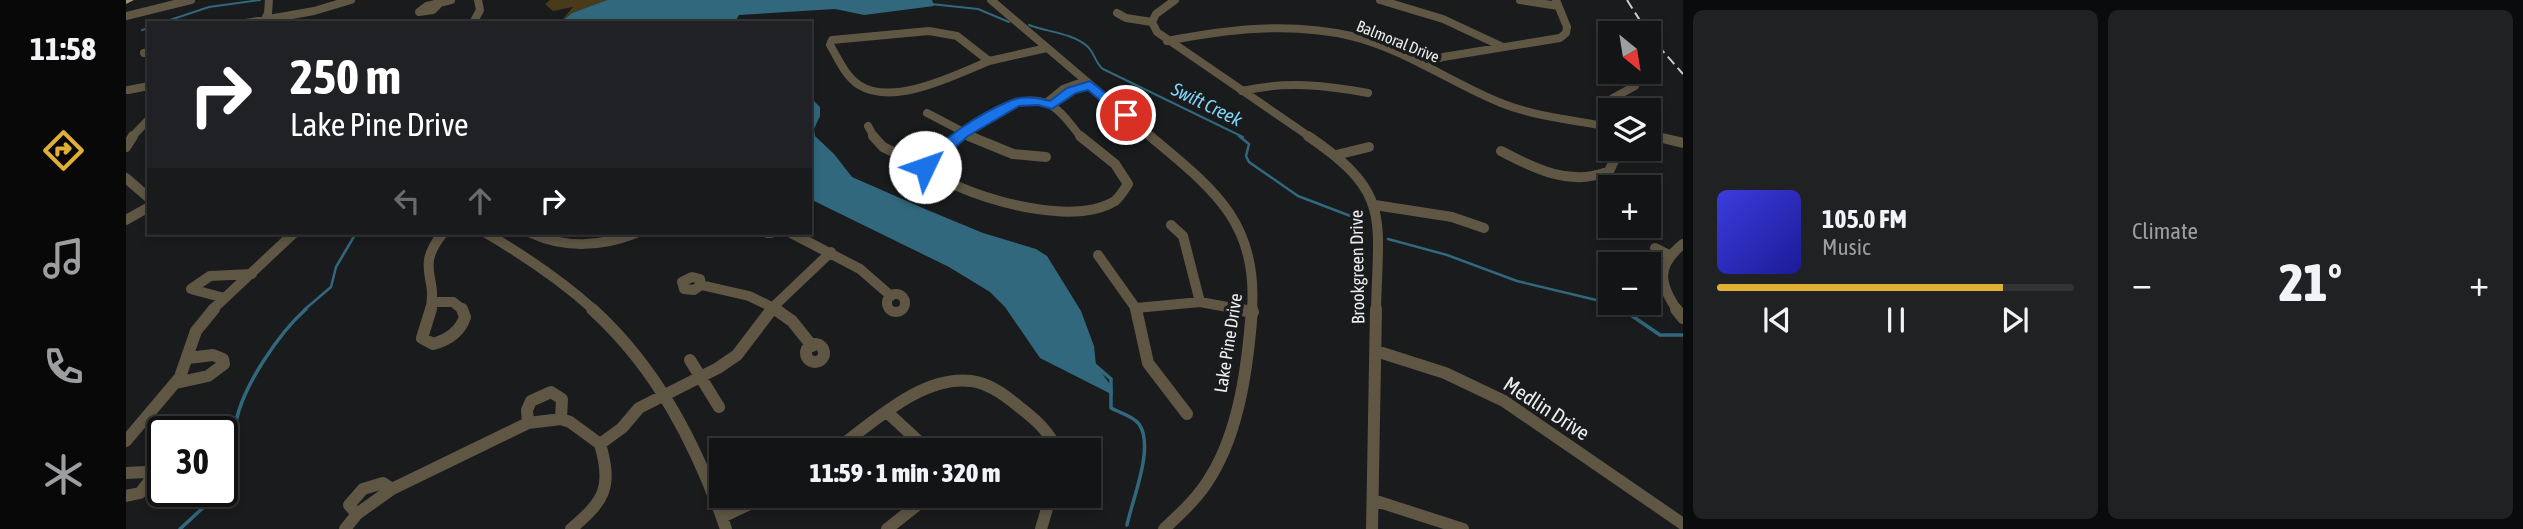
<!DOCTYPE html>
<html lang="en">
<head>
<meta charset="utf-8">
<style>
	body { margin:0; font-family:"Asap Condensed",sans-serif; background:#202122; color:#f1f3f6; height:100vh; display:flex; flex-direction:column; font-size:26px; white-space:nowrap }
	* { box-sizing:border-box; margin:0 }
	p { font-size:23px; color:#9d9ea0 }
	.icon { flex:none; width:38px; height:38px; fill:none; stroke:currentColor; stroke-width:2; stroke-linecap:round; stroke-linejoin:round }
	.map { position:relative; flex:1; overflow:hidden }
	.drawer { display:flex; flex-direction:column; gap:10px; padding:10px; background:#0a0b0c; width:840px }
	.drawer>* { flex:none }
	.hud { position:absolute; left:21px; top:21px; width:665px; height:214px; border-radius:0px; box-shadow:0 4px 10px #0003,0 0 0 2px #323334; background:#202124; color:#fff; overflow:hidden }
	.needle { width:46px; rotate:150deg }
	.tools { position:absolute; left:1472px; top:21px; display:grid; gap:14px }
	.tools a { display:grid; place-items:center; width:63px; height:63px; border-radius:0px; background:#131415; box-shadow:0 4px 10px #0003,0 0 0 2px #323334; font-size:35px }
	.speed { position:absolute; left:21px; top:416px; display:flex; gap:14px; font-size:35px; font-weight:700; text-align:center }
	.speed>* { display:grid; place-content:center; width:91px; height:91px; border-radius:50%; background:#131415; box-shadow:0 4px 10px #0003,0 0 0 2px #323334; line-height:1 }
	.speed .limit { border:4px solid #111; border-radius:10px; background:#fff; color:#111 }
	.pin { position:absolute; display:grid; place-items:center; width:60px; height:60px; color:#fff; margin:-30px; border:4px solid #fff; border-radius:50%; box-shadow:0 2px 7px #0007 }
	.me { position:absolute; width:77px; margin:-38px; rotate:48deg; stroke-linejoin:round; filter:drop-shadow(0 0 5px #0008) }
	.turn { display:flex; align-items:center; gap:24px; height:147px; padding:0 28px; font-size:32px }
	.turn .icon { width:91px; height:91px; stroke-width:2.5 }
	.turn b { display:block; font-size:49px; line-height:60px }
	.lanes { display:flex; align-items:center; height:66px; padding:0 28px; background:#0003; justify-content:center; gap:35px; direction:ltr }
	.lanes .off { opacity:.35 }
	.big { font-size:52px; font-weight:800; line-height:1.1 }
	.drawer .widget { flex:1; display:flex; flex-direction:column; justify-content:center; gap:10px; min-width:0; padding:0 24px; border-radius:10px; background:#202122 }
	.song { display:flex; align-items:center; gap:21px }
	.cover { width:84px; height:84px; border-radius:10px; background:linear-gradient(135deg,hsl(240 70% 55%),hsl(240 70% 35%)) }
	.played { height:7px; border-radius:4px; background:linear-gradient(90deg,#e1af34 80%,#323334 80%) }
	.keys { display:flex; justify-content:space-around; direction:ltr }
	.heat { display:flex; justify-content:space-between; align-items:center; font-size:38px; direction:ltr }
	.drawer .tiles { flex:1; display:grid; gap:10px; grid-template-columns:repeat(2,1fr) }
	.trip { position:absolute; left:583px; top:438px; width:392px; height:70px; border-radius:0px; background:#131415; box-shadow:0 4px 10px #0003,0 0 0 2px #323334; font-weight:800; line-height:70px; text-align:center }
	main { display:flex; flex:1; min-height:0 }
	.dock { display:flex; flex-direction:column; width:126px; justify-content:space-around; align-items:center; background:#080808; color:#9d9ea0 }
	.dock .icon { width:49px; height:49px }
	.dock .active { color:#e1af34 }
	.dock b { font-size:32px; color:#f1f3f6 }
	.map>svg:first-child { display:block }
	.green { fill:#493a1a }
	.water { fill:#31687d }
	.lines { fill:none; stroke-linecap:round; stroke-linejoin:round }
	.stream-far2 { stroke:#31687d; stroke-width:2 }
	.stream-far1 { stroke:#31687d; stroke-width:2.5 }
	.stream { stroke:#31687d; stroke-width:3.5 }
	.minor-far2 { stroke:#5f5644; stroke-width:8 }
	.minor-far1 { stroke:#5f5644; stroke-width:10 }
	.minor { stroke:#5f5644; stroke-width:12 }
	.major { fill:#a4926b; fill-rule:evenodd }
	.rail { stroke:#c9cbcb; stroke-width:2; stroke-dasharray:10 5; stroke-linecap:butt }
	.route { fill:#1a73e8; stroke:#114b97; stroke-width:2 }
	.labels { text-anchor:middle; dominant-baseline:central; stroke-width:7; stroke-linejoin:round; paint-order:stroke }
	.far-street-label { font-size:16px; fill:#eceeee; stroke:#191b1c }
	.street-label { font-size:18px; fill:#eceeee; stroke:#191b1c }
	.water-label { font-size:19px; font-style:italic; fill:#7ed6f8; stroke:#191b1c }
	.near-street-label { font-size:21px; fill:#eceeee; stroke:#191b1c }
</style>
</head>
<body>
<main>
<nav class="dock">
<b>11:58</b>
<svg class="icon active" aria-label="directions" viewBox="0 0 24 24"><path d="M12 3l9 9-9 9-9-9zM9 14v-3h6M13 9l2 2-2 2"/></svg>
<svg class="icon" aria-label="music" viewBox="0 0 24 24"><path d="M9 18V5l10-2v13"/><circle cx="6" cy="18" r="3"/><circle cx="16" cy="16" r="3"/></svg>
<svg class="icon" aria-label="phone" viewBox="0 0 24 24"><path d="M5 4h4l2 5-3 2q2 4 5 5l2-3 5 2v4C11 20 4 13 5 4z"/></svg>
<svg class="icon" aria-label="climate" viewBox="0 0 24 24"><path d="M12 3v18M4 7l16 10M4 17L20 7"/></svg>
</nav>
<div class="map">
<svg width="1557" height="529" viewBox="0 0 1557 529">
	<rect width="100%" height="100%" fill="#191b1c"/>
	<!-- green -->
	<path class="green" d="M 424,0 L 481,0 L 446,13 L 436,20 L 447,7 L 427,11 L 419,4 Z"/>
	<!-- water -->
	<path class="water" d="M 481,0 L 806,0 L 808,6 L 738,15 L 709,9 L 613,15 L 610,20 L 614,23 L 433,23 L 446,13 Z
		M 684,97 L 694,107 L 694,116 L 688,129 L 689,136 L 708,154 L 726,177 L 799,209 L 857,233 L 910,249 L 921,256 L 955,311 L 968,346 L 970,365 L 986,387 L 987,395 L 914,358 L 879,307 L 864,292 L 823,267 L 684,199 Z"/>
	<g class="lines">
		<!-- stream-far2 -->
		<path class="stream-far2" d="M 805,4 L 852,9 L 883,22
			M 38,22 L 83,7 L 134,0
			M 903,25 C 921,32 946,33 961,46 C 969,53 969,63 977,69 L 1117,137
			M 16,30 L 23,28"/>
		<!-- stream-far1 -->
		<path class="stream-far1" d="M 1113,136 L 1123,144 L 1120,156 L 1123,162 L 1172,196 L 1235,220
			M 1262,239 L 1321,255 L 1391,281 L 1491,305 L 1499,310
			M 178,310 L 205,287 L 210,267 L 230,233"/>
		<!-- stream -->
		<path class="stream" d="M 1496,309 L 1534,335 L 1557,335
			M 969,365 L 985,379 L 985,408 C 994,413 1007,416 1013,424 C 1029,447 1006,500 1001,525
			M 96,489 C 114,458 104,453 110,422 C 117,386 153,333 180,309
			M 54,529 L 94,492"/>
		<!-- minor-far2 -->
		<path class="minor-far2" d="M 865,0 L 1026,137
			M 1049,0 L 1030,14 L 1026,22 L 1031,32 L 1184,137
			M 1254,0 L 1317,19 L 1377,47
			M 1394,0 L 1432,6
			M 313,4 L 307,10 L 293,12 L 301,6 L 325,0
			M 991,13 L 1000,18 L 1026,22
			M 0,16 L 65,0
			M 120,23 L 188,11 L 225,0
			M 137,23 L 142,13 L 143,0
			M 347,23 L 354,10 L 352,0
			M 803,31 L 831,36 L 863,61 C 829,75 767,107 733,85 C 719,76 712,58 704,45 L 706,40 Z
			M 1041,41 C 1102,29 1164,22 1225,36 C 1279,49 1325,83 1375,103 C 1410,117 1448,120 1484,127
			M 18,53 L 23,52
			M 863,61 L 921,48
			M 1295,64 L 1317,57 L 1434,38 L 1440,33 L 1441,27 L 1430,0
			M 2,90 L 23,86
			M 1116,91 C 1159,81 1199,85 1242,93
			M 920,103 L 937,89 L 959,81
			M 1486,110 L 1487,98 L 1509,86
			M 801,113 L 847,137
			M 742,126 L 748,137
			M 1522,134 L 1535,137
			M 6,137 L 23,119
			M 833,137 C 856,119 895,88 926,106 C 938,113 946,127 955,137"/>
		<!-- minor-far1 -->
		<path class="minor-far1" d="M 747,136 L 757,147 L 798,167
			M 843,136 L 887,154 L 920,157
			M 1024,136 C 1086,188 1132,221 1126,310
			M 1182,136 C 1266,193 1252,217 1250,310
			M 1528,136 L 1557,143
			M 0,147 L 7,136
			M 1375,151 C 1409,169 1445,187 1483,171 L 1488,161 L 1487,149
			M 1210,155 L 1243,147
			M 798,167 C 809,173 819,181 831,186 C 870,203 950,225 989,201 C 994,197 998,190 1002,184 L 989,164 L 954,136
			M 798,167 L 835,136
			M 0,178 L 23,198
			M 1249,205 L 1326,217 L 1358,228
			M 0,220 L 23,207
			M 1045,225 L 1057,236 L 1074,302
			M 360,233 C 399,256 435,280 468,310
			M 405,233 C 440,249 474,247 510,233
			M 641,233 L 645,233
			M 665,233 L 734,269 L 765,296
			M 1529,248 L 1543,255
			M 972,255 L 1011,310
			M 566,277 L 574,279 L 575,285 L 568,290 L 558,289 L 556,282 Z
			M 575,285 L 623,296 L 652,310
			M761 303a9 9 0 1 1 18 0a9 9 0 1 1-18 0Z
			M 98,298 L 65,289 L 84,276 L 126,274
			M 306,302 L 327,302 L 337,310
			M 1010,308 L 1074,302 L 1118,310
			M 86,310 L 168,233
			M 304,310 C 313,277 288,269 317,233
			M 644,310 L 705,252
			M 1551,310 C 1533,283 1530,266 1557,244"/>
		<!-- minor -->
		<path class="minor" d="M 305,309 L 296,338 L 307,344 C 322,340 334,332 339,317 L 336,309
			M 466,309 C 532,369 571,446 600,529
			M 649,309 L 666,321 L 686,346
			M 1010,309 L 1022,363 L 1061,414
			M 1109,309 L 1127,312
			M 1550,309 L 1557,318
			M680 353a9 9 0 1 1 18 0a9 9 0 1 1-18 0Z
			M 1250,351 L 1319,373 L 1378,401 L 1557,524
			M 564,360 L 593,407
			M 50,383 L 82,376 L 98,364 L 97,359 L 87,355 L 62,358
			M 762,413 L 802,450
			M 402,423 L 401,410 L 405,401 L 425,392 L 436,399 L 435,419
			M 0,441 L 54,377 L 70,331 L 88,309
			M 474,444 L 496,428 L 513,408 L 592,368 L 611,355 L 646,309
			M 709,450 C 747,423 795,375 845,381 C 863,383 879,395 892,406 C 909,419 923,431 931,450
			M 0,473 L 20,472 L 25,479 L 14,493 L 0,496
			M 1247,500 L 1337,529
			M 231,514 L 223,505 L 237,489 L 257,483 L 266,489
			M 596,517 L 643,495
			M 219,529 L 231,514 L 266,489 L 402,423 L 435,419 L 444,422 L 474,444
			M 445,529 C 478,501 487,488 474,444
			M 761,529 L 804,495
			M 915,529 L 925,495
			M 1038,529 C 1055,513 1073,497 1085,476 C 1114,429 1122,363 1126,309
			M 1246,529 L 1250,309"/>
		<!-- major -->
		<path class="major" d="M 0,0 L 8,0 L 0,4 Z"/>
		<!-- rail -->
		<path class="rail" d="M 1501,0 L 1522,33
			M 1522,34 L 1557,74"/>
	</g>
	<!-- route -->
	<path class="route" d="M 964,81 L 1004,112 L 1004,118 L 995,118 L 962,90 L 950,93 L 926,109 L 912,105 L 893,106 L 842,136 L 803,170 L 794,170 L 792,167 C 815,139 852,114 886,100 C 897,96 913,98 924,101 L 941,88 Z"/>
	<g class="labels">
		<!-- far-street labels -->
		<g class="far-street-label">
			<text transform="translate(1272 41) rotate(22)">Balmoral Drive</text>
		</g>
		<!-- street labels -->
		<g class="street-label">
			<text transform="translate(1231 267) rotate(-91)">Brookgreen Drive</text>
			<text transform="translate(1102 343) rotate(-81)">Lake Pine Drive</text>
		</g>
		<!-- water labels -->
		<g class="water-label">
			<text transform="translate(1081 104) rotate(26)">Swift Creek</text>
		</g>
		<!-- near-street labels -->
		<g class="near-street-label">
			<text transform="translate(1421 408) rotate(33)">Medlin Drive</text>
		</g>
	</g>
</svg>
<div class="tools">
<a><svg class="needle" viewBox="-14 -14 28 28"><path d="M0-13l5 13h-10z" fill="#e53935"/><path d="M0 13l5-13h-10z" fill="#9d9ea0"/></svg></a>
<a><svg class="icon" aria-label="layers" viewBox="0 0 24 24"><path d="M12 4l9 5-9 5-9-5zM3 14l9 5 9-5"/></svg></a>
<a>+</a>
<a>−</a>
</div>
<div class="speed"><div class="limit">30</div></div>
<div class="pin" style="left:1000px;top:115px;background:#d93025"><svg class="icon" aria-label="arrive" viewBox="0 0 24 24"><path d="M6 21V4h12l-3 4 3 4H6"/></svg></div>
<svg class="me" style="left:799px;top:167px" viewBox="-20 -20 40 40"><circle r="19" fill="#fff"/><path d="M0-13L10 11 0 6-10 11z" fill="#1a73e8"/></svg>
<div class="trip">11:59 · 1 min · 320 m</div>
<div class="hud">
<div class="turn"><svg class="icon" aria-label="right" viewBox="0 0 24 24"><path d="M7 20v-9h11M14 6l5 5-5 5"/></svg><div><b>250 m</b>Lake Pine Drive</div></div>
<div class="lanes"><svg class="icon off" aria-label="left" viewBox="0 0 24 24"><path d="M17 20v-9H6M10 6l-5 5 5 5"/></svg><svg class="icon off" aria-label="ahead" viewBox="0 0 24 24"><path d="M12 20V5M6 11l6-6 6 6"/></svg><svg class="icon" aria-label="right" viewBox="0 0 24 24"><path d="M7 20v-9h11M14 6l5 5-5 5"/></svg></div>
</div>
</div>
<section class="drawer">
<div class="tiles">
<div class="widget">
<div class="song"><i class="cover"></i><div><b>105.0 FM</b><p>Music</p></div></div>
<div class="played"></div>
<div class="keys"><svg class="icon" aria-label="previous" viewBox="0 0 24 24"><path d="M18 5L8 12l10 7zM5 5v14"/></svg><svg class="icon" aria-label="pause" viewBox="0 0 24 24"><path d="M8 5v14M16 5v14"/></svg><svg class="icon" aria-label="next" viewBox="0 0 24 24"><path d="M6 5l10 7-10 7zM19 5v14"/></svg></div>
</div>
<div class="widget"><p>Climate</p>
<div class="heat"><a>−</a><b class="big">21°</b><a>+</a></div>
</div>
</div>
</section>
</main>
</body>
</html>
